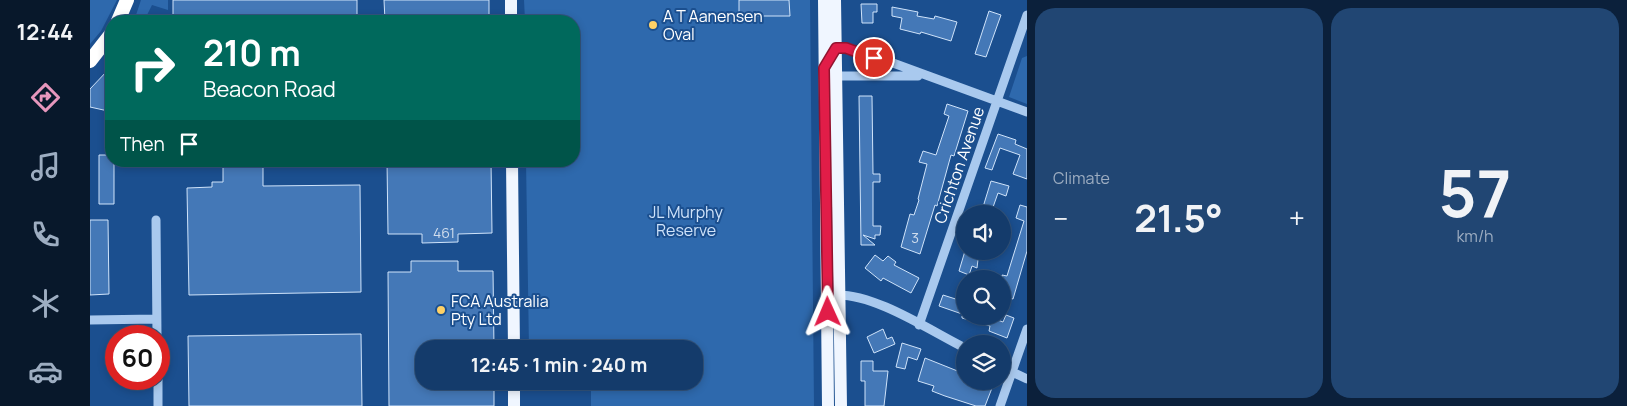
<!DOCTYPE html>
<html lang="en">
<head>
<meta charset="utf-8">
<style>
	body { margin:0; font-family:Manrope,sans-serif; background:#214673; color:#f1f3f6; height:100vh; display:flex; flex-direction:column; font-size:19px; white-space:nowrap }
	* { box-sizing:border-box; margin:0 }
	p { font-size:16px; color:#9dadc1 }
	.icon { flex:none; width:28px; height:28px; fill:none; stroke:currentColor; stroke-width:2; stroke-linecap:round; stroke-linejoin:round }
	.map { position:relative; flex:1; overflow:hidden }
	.sheet { display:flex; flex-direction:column; gap:8px; padding:8px; background:#0b203b; width:600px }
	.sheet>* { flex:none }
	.guide { position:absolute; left:15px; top:15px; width:475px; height:152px; border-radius:20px; box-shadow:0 2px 8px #0003,0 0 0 1px #33557e; background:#00695c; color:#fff; overflow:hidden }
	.buttons { position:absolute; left:866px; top:205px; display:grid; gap:10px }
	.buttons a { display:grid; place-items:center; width:55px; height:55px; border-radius:50%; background:#143b6b; box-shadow:0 2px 8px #0003,0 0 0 1px #33557e; font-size:25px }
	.speed { position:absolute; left:15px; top:325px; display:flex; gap:10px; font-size:25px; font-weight:700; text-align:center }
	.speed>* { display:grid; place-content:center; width:65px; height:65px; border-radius:50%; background:#143b6b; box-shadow:0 2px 8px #0003,0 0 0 1px #33557e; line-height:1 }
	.speed .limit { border:8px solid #d22; background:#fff; color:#111 }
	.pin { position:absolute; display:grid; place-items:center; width:42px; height:42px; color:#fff; margin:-21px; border:2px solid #fff; border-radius:50%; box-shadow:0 1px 5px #0007 }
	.me { position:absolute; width:55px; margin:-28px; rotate:359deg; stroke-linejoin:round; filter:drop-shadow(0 0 4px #0008) }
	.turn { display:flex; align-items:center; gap:18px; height:105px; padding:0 15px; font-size:22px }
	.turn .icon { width:65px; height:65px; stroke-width:2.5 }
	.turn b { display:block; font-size:35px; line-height:42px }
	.then { display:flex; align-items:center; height:48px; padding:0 15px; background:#0003; gap:10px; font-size:19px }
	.big { font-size:38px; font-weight:700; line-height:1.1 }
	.sheet .card { flex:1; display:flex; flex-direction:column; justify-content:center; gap:8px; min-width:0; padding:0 18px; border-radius:20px; background:#214673 }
	.sheet .dial { align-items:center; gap:0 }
	.dial b { font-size:65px; line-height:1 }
	.heat { display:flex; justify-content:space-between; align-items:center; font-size:28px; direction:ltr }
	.sheet .tiles { flex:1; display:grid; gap:8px; grid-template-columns:repeat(2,1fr) }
	.trip { position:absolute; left:325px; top:340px; width:288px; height:50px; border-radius:20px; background:#143b6b; box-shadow:0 2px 8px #0003,0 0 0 1px #33557e; font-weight:700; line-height:50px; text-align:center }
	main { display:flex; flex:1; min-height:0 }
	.menu { display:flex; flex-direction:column; width:90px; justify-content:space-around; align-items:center; background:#08182b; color:#9dadc1 }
	.menu .icon { width:35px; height:35px }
	.menu .selected { color:#e797bd }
	.menu b { font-size:22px; color:#f1f3f6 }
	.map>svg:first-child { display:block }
	.green { fill:#2e69ad }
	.building { fill:#4478b7; stroke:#cfe3fa }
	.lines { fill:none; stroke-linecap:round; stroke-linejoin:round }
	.minor { stroke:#a9c9ee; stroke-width:9 }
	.major { stroke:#f0f6ff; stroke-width:12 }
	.highway { stroke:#fff; stroke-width:14 }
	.route-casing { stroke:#92132f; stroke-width:12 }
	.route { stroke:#e11d48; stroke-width:9 }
	.poi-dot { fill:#ffd166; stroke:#1b4f8f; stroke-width:2 }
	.labels { text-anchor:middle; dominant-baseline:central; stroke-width:4; stroke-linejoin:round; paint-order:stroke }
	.number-label { font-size:14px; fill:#d0dded }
	.poi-label { font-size:16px; fill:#fff; stroke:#1b4f8f; text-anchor:start }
	.street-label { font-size:16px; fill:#fff; stroke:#1b4f8f }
	.park-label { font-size:16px; fill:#cfe3fa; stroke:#1b4f8f }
</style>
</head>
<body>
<main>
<nav class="menu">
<b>12:44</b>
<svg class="icon selected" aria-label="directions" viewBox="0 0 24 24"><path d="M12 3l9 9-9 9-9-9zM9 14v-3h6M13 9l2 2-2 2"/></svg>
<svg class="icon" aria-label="music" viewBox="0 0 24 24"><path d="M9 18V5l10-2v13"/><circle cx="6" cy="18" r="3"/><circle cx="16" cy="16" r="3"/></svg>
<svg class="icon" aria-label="phone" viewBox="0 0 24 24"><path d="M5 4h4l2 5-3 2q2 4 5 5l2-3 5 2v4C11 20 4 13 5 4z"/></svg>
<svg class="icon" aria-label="climate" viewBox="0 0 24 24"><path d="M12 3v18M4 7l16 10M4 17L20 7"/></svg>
<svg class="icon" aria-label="car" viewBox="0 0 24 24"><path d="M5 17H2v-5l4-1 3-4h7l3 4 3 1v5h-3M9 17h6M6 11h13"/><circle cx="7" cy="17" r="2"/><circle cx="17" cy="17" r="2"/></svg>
</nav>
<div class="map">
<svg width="937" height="406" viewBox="0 0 937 406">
	<rect width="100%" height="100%" fill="#1b4f8f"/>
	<!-- green -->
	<path class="green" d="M 0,0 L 27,0 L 11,31 L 0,44 Z
		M 51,0 L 78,0 L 78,10 L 62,5 L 54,21 L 44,21 Z
		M 434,0 L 720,0 L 724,406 L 501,406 L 501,390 L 485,389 L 485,381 L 604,381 L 604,349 L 439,349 L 436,161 L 484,161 L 484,21 L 435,21 Z
		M 937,56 L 937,104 L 919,97 L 932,58 Z"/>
	<!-- building -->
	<path class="building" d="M 83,0 L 267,0 L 267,21 L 83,21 Z
		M 294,0 L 399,0 L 399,21 L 295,21 Z
		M 649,0 L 699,0 L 700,16 L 666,16 L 666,13 L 649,14 Z
		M 771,4 L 787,4 L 787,12 L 783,12 L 783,23 L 772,23 Z
		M 802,7 L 828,12 L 827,16 L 844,19 L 845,16 L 867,22 L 861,41 L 831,32 L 830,34 L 810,29 L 812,18 L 802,16 Z
		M 899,11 L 911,15 L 896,57 L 885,54 Z
		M 18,70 L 18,111 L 0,107 L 0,89 Z
		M 769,96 L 782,96 L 783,174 L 790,174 L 790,182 L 783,182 L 783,226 L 791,226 L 790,235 L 785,235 L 785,239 L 773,235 L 785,245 L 771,245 Z
		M 857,104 L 878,111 L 864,156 L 861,155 L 847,206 L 845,205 L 830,254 L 811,247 L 820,214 L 824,215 L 829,200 L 828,199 L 837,164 L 829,162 L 833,151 L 846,155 L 859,116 L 854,114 Z
		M 908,134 L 926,140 L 925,144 L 937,149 L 937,179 L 923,174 L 930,155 L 910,148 L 902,170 L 895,168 Z
		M 9,155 L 21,155 L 21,161 L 24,161 L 24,204 L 9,204 Z
		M 133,161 L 173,161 L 173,186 L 270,185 L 271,292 L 99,295 L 97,188 L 122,187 L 122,182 L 133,182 Z
		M 297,161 L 401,161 L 402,233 L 368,234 L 368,242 L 332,243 L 332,234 L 298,234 Z
		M 901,181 L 919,186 L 916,196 L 908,193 L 902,210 L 910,214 L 888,214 L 891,206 L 893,207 Z
		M 930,205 L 937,207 L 937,251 L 923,299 L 912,296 L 915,286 L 912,285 L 912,275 L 917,276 L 934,221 L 926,218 Z
		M 0,220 L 18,220 L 19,294 L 0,295 Z
		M 875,251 L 889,251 L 887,268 L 882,266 L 879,275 L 869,271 Z
		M 785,255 L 793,261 L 798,256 L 806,262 L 804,265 L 829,278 L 821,293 L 793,278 L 791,281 L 775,268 Z
		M 321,261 L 368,261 L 368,271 L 403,271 L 404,349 L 334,349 L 334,381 L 404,381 L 404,406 L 299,406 L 298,272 L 321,272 Z
		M 853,295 L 875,302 L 875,315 L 849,306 Z
		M 916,315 L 924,318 L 917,338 L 899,331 L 900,326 L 872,318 L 872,316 L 897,316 L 913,322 Z
		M 793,329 L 797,339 L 802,337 L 805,344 L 784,353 L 777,337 Z
		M 271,334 L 272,406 L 99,406 L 98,336 Z
		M 533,340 L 567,340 L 568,349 L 533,349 Z
		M 812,343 L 831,349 L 827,360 L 818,357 L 815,369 L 806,367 Z
		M 835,358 L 875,374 L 875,381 L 884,381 L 902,388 L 895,406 L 886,406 L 855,396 L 842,391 L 844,386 L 828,381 Z
		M 771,361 L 783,361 L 783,371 L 798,371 L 794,406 L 775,406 L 775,381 L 771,381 Z"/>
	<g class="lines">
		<!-- minor -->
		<path class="minor" d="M 746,48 L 755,49 L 803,63 L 937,112
			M 747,76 L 828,76
			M 66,220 L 67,336
			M 745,295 C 784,293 839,330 875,348
			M 0,320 L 66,319
			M 829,325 L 937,15
			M 912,367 L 937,379
			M 68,379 L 68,406
			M 910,406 L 937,329"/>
		<!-- major -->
		<path class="major" d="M 421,0 L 421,21
			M 734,0 L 738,406
			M 745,0 L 751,406
			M 422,161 L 424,349
			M 424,381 L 424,406"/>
		<!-- highway -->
		<path class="highway" d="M 28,21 L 37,0
			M 0,61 L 21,34"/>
	</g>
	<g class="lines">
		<!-- route casing -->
		<g class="route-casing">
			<path id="route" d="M 738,312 L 734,68 L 746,48 L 756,48 L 784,58"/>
		</g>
		<!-- route -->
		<use href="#route" class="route"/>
	</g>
	<!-- markers -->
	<g class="poi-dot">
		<circle cx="563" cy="25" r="5"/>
		<circle cx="351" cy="310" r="5"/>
	</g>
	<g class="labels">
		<!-- number labels -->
		<g class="number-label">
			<text x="354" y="232">461</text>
			<text x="825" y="237">3</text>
		</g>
		<!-- poi labels -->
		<g class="poi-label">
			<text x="573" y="16">A T Aanensen<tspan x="573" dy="18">Oval</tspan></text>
			<text x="361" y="301">FCA Australia<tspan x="361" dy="18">Pty Ltd</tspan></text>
		</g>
		<!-- street labels -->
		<g class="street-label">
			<text transform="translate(869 165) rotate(-71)">Crichton Avenue</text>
		</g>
		<!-- park labels -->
		<g class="park-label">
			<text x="596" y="212">JL Murphy<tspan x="596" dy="18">Reserve</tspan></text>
		</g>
	</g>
</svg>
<div class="buttons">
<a><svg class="icon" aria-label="sound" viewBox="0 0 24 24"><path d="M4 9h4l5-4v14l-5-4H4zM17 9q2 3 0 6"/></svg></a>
<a><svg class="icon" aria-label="search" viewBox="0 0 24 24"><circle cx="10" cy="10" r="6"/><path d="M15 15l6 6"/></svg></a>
<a><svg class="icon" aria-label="layers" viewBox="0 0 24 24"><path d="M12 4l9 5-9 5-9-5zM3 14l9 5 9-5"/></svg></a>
</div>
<div class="speed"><div class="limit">60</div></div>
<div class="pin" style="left:784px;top:58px;background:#d93025"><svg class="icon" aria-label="arrive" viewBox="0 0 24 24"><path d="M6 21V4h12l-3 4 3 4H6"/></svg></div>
<svg class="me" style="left:738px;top:312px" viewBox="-20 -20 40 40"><path d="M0-17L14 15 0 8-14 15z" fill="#e11d48" stroke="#fff" stroke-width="4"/></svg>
<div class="trip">12:45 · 1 min · 240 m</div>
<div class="guide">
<div class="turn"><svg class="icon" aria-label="right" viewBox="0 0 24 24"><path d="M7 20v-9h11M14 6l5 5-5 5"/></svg><div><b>210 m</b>Beacon Road</div></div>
<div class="then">Then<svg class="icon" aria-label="arrive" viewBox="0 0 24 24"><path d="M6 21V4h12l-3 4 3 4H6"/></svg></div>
</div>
</div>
<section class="sheet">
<div class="tiles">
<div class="card"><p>Climate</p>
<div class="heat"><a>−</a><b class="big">21.5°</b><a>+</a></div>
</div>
<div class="card dial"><b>57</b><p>km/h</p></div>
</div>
</section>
</main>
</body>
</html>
